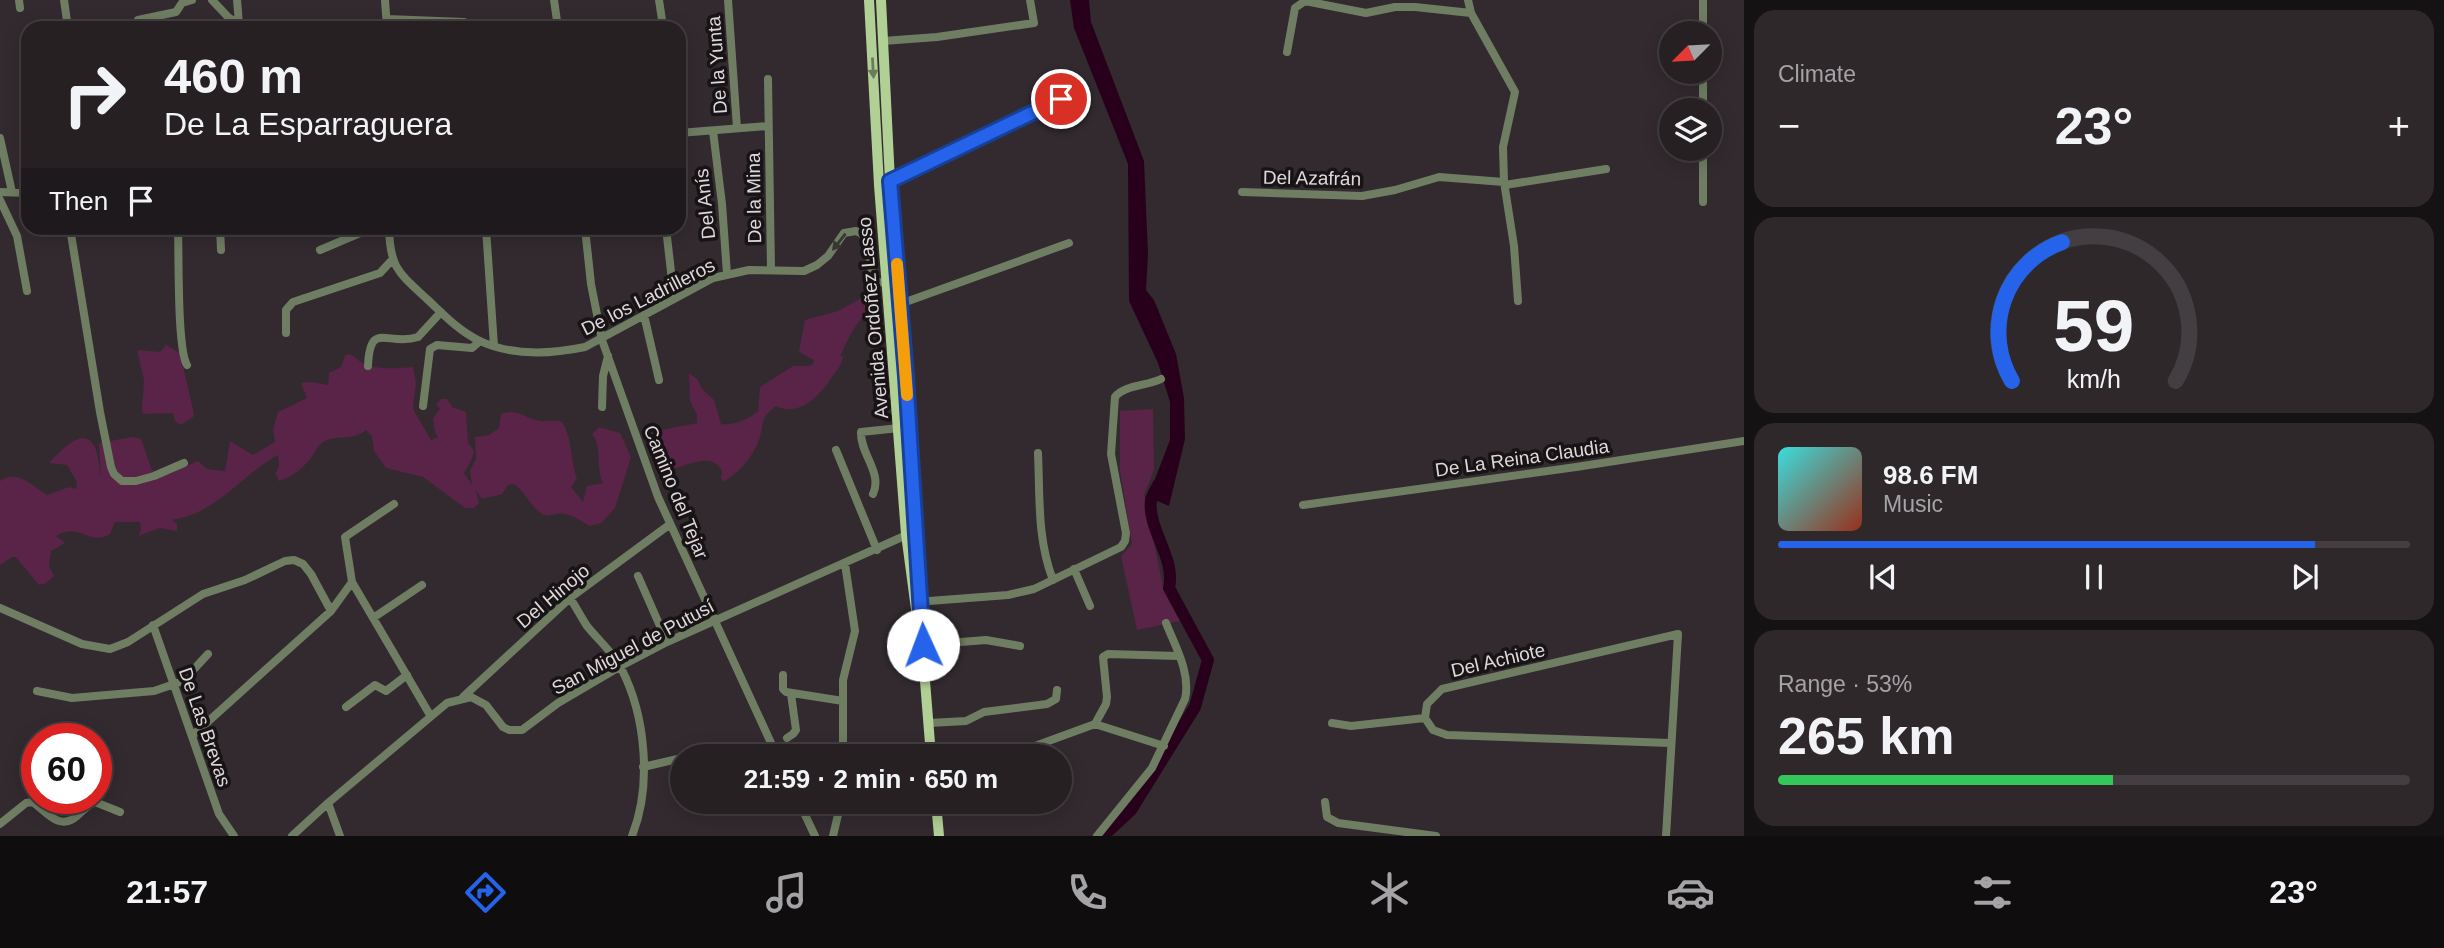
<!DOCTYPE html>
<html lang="en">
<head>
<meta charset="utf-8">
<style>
	body { margin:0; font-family:Helvetica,sans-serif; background:#2e282b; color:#f1f3f6; height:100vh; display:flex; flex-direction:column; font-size:26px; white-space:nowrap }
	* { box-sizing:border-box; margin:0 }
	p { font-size:23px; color:#a4a3a6 }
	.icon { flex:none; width:38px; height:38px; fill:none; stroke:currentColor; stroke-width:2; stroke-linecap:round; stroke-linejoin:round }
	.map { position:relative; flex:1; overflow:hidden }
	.panel { display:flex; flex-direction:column; gap:10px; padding:10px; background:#151213; width:700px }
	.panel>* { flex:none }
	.top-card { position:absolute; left:21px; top:21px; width:665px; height:214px; border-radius:21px; box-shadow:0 4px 18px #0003,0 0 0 2px #423e41; background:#262023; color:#f1f3f6; overflow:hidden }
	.needle { width:46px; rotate:246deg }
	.controls { position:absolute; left:1659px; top:21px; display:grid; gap:14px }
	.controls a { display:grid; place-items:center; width:63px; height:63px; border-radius:50%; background:#262023; box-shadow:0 4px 18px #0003,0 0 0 2px #423e41; font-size:35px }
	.speed { position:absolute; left:21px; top:723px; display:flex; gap:14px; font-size:35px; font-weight:700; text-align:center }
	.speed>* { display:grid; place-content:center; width:91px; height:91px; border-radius:50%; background:#262023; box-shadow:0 4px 18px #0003,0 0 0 2px #423e41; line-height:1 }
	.speed .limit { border:10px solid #d22; background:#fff; color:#111 }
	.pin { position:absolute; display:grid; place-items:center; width:60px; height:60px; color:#fff; margin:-30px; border:4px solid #fff; border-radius:50%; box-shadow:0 2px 7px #0007 }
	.me { position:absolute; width:77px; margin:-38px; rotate:358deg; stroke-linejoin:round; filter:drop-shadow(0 0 5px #0008) }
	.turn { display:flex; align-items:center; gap:24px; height:147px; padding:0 28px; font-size:32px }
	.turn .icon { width:91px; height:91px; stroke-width:2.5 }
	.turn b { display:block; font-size:49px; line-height:60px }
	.then { display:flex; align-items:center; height:66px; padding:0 28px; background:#0003; gap:14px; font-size:26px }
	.big { font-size:52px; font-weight:700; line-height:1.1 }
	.panel .tile { flex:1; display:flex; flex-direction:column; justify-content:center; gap:10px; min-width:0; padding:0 24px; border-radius:21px; background:#2e282b }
	.panel .dial { align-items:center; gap:0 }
	.dial svg { height:182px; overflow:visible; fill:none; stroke:#423e41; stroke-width:7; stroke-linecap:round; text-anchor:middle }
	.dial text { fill:#f1f3f6; stroke:none }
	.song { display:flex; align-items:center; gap:21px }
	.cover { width:84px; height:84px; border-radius:10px; background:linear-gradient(135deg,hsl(180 70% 55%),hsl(10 70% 35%)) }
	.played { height:7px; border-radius:4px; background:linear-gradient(90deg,#2563eb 85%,#423e41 85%) }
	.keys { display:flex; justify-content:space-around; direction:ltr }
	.heat { display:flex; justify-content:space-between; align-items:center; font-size:38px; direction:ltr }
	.charge { height:10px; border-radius:5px; background:linear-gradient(90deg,#34c759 53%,#423e41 0) }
	.trip { position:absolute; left:670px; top:744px; width:402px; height:70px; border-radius:35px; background:#262023; box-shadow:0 4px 18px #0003,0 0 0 2px #423e41; font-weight:700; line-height:70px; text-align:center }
	.tab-bar { display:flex; height:112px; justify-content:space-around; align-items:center; background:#0f0d0e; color:#a4a3a6 }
	.tab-bar .icon { width:49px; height:49px }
	.tab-bar .on { color:#2563eb }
	.tab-bar b { font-size:32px; color:#f1f3f6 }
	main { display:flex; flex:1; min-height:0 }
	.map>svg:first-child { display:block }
	.green { fill:#5a2348 }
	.water { fill:#28001c }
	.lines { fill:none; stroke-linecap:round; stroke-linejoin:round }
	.river { stroke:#28001c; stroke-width:12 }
	.minor { stroke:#6f7e63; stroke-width:8 }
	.major { stroke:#b1d096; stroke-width:10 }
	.oneway { fill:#6c7b5c }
	.oneway2 { fill:#363931 }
	.route-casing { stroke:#184099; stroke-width:18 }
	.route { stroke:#2563eb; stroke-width:12 }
	.slow { stroke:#f59e0b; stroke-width:12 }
	.labels { text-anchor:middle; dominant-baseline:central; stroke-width:7; stroke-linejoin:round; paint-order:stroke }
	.street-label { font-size:19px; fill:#ded8db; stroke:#181416 }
</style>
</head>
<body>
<main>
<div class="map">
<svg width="1744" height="836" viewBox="0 0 1744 836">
	<rect width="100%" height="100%" fill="#322a2f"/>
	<!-- green -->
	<path class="green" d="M 867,295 L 879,298 C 875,308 866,311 860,320 C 852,330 846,344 840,356 L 843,356 C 842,367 835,371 830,380 C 818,398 798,417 776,406 C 758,420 765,422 759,440 C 753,457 739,473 723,482 L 721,478 L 722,471 C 711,449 682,469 664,471 L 654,450 L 656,431 L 697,423 L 697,415 L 690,401 L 689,373 L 697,379 L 703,390 L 714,400 L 721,424 C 732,426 750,419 758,411 L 760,387 L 793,366 L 809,366 L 813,364 L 814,360 L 799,352 L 805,320 L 838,311 Z
		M 166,345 L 180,353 L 194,414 L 193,417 L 181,425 L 175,421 L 173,413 L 143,414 L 142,409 L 144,380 L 137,350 L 160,352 Z
		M 348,354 C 356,356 360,363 367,365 C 383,370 397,368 413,367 L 416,383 L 413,409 L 431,440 L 438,437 L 435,432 L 433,418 L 440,409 L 436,405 L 441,399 L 447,399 L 452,407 L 466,412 L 468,443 L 474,451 L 472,459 L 464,473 L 472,485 L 470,471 L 476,458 L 475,437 L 489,435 L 499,428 L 501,414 C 518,408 524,418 539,421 C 548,422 554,419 562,422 C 573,439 570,460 577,478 L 571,487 L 583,502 L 587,486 L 603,483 C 595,467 603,448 592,434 L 599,427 L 620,433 L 631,457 L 615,508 L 601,523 L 590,526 C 581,522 575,515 564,514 C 557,512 549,518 542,514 C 531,507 525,492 514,484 L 508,485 L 502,494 L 482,499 L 476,491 L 479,503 L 474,508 L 465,508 L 423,477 L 386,468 L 374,451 L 372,436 L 366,430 C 352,442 335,434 323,442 C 317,446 315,453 310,459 C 303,468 290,479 278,481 L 277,474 L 274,476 L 279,466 L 278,455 C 239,477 219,512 172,520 L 177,524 L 177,531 L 160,528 L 138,536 L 141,530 L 140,522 L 115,522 L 110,534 C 89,547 79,521 56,536 L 65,543 L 51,551 L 49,566 L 54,576 L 46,583 L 39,585 L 16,557 L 12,557 L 0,565 L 0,481 C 18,469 32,486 47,495 L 69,487 L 76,489 L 77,482 L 67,465 L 49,463 C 59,452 86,421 96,450 C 99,459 99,469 101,477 L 99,443 L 132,437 L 141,439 L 152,470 L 165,476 L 198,461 L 207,469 L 225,471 L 230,441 L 253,455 L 275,442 L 273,429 L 278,412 L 307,398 L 301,383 L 310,382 L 328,385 L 329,373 L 341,367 L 345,356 Z
		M 1153,409 L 1154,470 L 1144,495 L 1164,591 L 1180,621 L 1137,630 L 1121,556 L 1132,544 L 1120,470 L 1120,411 Z"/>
	<!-- water -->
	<path class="water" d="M 1070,0 L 1089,0 L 1091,22 L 1144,161 L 1148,254 L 1146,290 L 1154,300 L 1176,354 L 1184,398 L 1185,439 L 1169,506 L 1148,497 L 1170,440 L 1170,402 L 1158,363 L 1129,301 L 1128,164 L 1074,28 Z"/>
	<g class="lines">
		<!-- river -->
		<path class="river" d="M 1103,836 L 1131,810 L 1195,707 L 1208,660 L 1169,588 C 1176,558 1147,529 1151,500 C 1152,495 1156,490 1158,485"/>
		<!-- minor -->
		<path class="minor" d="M 19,0 L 20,8
			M 64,0 L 68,28
			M 212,0 L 228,17 L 239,24 L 239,28
			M 237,0 L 239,24
			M 385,0 L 387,28
			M 554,0 L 558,28
			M 728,0 L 737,128
			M 1468,0 L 1471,13 L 1515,92 L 1503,147 L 1504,182 L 1514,246 L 1518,301
			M 387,19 L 464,22
			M 138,20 L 176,12 L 182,3 L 192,0
			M 658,28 L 662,20 L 659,0
			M 1703,33 L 1703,0
			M 883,41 L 937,37 L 1034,23 L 1030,0
			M 1287,52 L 1295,8 L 1305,1 L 1366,13 L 1395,7 L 1415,7 L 1471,13
			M 768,79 L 771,270
			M 1703,110 L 1703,72
			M 713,131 L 722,204 L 727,274
			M 679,133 L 768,126
			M 0,138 L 12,192
			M 1703,149 L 1703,202
			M 890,181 L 1061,99
			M 1505,185 L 1606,169
			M 0,192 L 28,193
			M 1242,192 L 1362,196 L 1395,190 L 1439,177 L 1504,182
			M 0,200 L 17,236 L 27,291
			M 70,228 L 100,412 L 111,467 L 114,474 L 122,481 L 136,481 L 154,476 L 184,463
			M 178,228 C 179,253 177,349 187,365
			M 220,228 L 221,250
			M 389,228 C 390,269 399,273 428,300 C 443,314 459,331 478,340 C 510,356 551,354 585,347 L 713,278 L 749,270 L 804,271 L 817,265 L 828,256 L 844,233 L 856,231 L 862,234 L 867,243 L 873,278 L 877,282 L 888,283
			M 486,228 L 494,346
			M 585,228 L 591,284 L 602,340 L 658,497 L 777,756
			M 666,228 L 674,298
			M 404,229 L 434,228
			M 320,250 L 372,228
			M 900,304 L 1069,243
			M 644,315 L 659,380
			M 286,333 L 286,310 L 293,302 L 380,273 L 392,260
			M 368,366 C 370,319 388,347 418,337 L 441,312
			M 423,406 L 430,349 L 437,345 L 472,348 L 480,341
			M 602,407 L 603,376 L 608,356
			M 836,450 L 877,550
			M 1038,453 C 1040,496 1037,539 1053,580
			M 873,494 C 883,473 860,454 861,432 L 899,428
			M 394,504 L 345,537 L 352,582 L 430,715
			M 1303,505 L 1576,467 L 1744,441
			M 1074,569 L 1090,606
			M 638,576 L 667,642
			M 570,598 C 576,607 581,617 587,626 C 598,640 613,652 621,668 C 646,716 652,786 632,836
			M 916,602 L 1008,595 L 1034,589 L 1121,547 L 1125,541 L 1126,533 L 1111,454 L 1115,397 C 1124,385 1147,386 1161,379
			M 0,608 L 82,644 L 110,649 L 128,642 L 203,594 L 245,580 L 285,561 L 294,560 L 303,564 L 311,574 L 331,611 L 352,582
			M 373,618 L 422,585
			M 153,625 L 219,814 L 234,836
			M 923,645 L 986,640 L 1020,646
			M 783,675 L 783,689 L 786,692 L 843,701
			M 37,691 L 72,698 L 154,691 L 183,681 L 208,654
			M 463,697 L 570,598 L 669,525
			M 346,707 L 375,685 L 386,691 L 407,675
			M 929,723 L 966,721 L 984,712 L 1047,704 L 1056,699 L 1057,690
			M 1332,723 L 1351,726 L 1425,718
			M 192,736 L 331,611
			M 787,738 L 793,734 L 796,730 L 791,694
			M 1164,746 L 1095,724 L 1106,704 L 1107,697 L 1103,657 L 1108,654 L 1178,656
			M 690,756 L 695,755
			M 843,756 L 843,680 L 855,631 L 845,564
			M 983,756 L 1024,750 L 1095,724
			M 643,767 L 682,758
			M 799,802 L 815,836
			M 1325,802 L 1327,817 L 1338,823 L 1436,836
			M 328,803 L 340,836
			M 0,824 L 26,803 L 33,802 C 47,813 60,831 77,816 C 83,810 88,805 95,802 L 120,812
			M 292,836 L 328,803 L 447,703 L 471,697 L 486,705 L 503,727 L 509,730 L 522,730 L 558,703 L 621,666 L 667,642 L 911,533
			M 833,836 L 841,802
			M 1097,836 L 1152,768 L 1185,699 C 1191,673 1175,646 1166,623
			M 1666,836 L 1678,634 L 1442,689 L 1427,704 L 1425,718 L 1433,730 L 1447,735 L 1670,743"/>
		<!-- major -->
		<path class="major" d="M 869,0 L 879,185 L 906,534 L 918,624
			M 881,0 L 890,181 L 906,376 L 922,619 L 921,631 L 931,756
			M 936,802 L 939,836"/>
	</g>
	<!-- one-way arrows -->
	<defs><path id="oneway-solid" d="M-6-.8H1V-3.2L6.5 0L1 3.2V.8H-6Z" transform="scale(1.75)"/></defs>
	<use class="oneway" href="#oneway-solid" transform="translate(873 68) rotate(87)"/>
	<use class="oneway2" href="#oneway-solid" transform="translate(839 242) rotate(128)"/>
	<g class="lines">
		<!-- route casing -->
		<g class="route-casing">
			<path id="route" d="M 923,645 L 906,376 L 890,181 L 1061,99"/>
		</g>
		<!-- route -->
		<use href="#route" class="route"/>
		<!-- slow -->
		<path class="slow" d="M 897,264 L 907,395"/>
	</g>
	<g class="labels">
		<!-- street labels -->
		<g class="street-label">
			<text transform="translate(717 65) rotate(-94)">De la Yunta</text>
			<text transform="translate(1312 178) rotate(1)">Del Azafrán</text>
			<text transform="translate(754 198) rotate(-91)">De la Mina</text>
			<text transform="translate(705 204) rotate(-96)">Del Anís</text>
			<text transform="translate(648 297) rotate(-27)">De los Ladrilleros</text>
			<text transform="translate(873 318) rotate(-95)">Avenida Ordoñez Lasso</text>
			<text transform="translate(1522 458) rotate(-8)">De La Reina Claudia</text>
			<text transform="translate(676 492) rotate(68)">Camino del Tejar</text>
			<text transform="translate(553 596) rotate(-40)">Del Hinojo</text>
			<text transform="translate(633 647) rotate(-28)">San Miguel de Putusí</text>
			<text transform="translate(1498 660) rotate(-13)">Del Achiote</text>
			<text transform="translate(205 727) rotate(71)">De Las Brevas</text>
		</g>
	</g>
</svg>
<div class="controls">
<a><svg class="needle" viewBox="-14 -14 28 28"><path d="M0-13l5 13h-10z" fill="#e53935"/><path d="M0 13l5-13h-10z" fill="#a4a3a6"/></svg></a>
<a><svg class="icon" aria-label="layers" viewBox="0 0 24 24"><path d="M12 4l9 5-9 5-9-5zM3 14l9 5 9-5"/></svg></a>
</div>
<div class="speed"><div class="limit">60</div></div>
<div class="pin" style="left:1061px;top:99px;background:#d93025"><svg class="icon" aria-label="arrive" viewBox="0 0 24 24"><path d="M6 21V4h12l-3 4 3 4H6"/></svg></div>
<svg class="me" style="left:923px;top:645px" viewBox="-20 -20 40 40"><circle r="19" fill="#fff"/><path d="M0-13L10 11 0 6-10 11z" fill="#2563eb"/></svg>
<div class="trip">21:59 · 2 min · 650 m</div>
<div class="top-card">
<div class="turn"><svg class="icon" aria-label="right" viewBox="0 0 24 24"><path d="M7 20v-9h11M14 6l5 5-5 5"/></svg><div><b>460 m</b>De La Esparraguera</div></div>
<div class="then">Then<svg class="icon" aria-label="arrive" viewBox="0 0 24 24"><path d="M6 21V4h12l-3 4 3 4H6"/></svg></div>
</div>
</div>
<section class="panel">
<div class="tile"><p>Climate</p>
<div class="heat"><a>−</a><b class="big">23°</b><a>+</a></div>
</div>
<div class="tile dial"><svg viewBox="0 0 100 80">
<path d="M14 69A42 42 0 1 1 86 69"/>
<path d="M14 69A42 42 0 0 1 36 8" stroke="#2563eb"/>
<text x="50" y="56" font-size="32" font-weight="700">59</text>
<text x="50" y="72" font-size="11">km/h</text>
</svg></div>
<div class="tile">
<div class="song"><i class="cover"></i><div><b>98.6 FM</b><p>Music</p></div></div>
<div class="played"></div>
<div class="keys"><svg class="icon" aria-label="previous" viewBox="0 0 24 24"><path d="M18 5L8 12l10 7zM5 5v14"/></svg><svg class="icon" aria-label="pause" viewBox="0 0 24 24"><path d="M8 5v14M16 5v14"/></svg><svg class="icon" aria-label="next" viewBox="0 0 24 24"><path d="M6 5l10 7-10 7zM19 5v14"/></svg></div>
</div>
<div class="tile"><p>Range · 53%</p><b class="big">265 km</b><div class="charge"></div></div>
</section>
</main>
<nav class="tab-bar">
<b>21:57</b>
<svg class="icon on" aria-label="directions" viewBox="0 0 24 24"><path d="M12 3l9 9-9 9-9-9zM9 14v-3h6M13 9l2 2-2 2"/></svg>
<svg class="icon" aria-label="music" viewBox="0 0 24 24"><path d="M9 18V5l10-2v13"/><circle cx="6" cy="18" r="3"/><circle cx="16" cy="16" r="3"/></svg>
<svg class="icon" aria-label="phone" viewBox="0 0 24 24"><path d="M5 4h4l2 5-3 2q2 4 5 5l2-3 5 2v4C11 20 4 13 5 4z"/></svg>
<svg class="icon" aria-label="climate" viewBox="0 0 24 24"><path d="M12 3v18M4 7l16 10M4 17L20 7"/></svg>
<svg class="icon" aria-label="car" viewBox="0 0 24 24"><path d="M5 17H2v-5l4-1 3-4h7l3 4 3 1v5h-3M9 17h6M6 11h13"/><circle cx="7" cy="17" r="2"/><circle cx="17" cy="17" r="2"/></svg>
<svg class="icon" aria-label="filters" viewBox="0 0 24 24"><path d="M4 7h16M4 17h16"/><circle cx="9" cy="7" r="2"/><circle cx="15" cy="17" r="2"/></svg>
<b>23°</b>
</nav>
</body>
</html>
